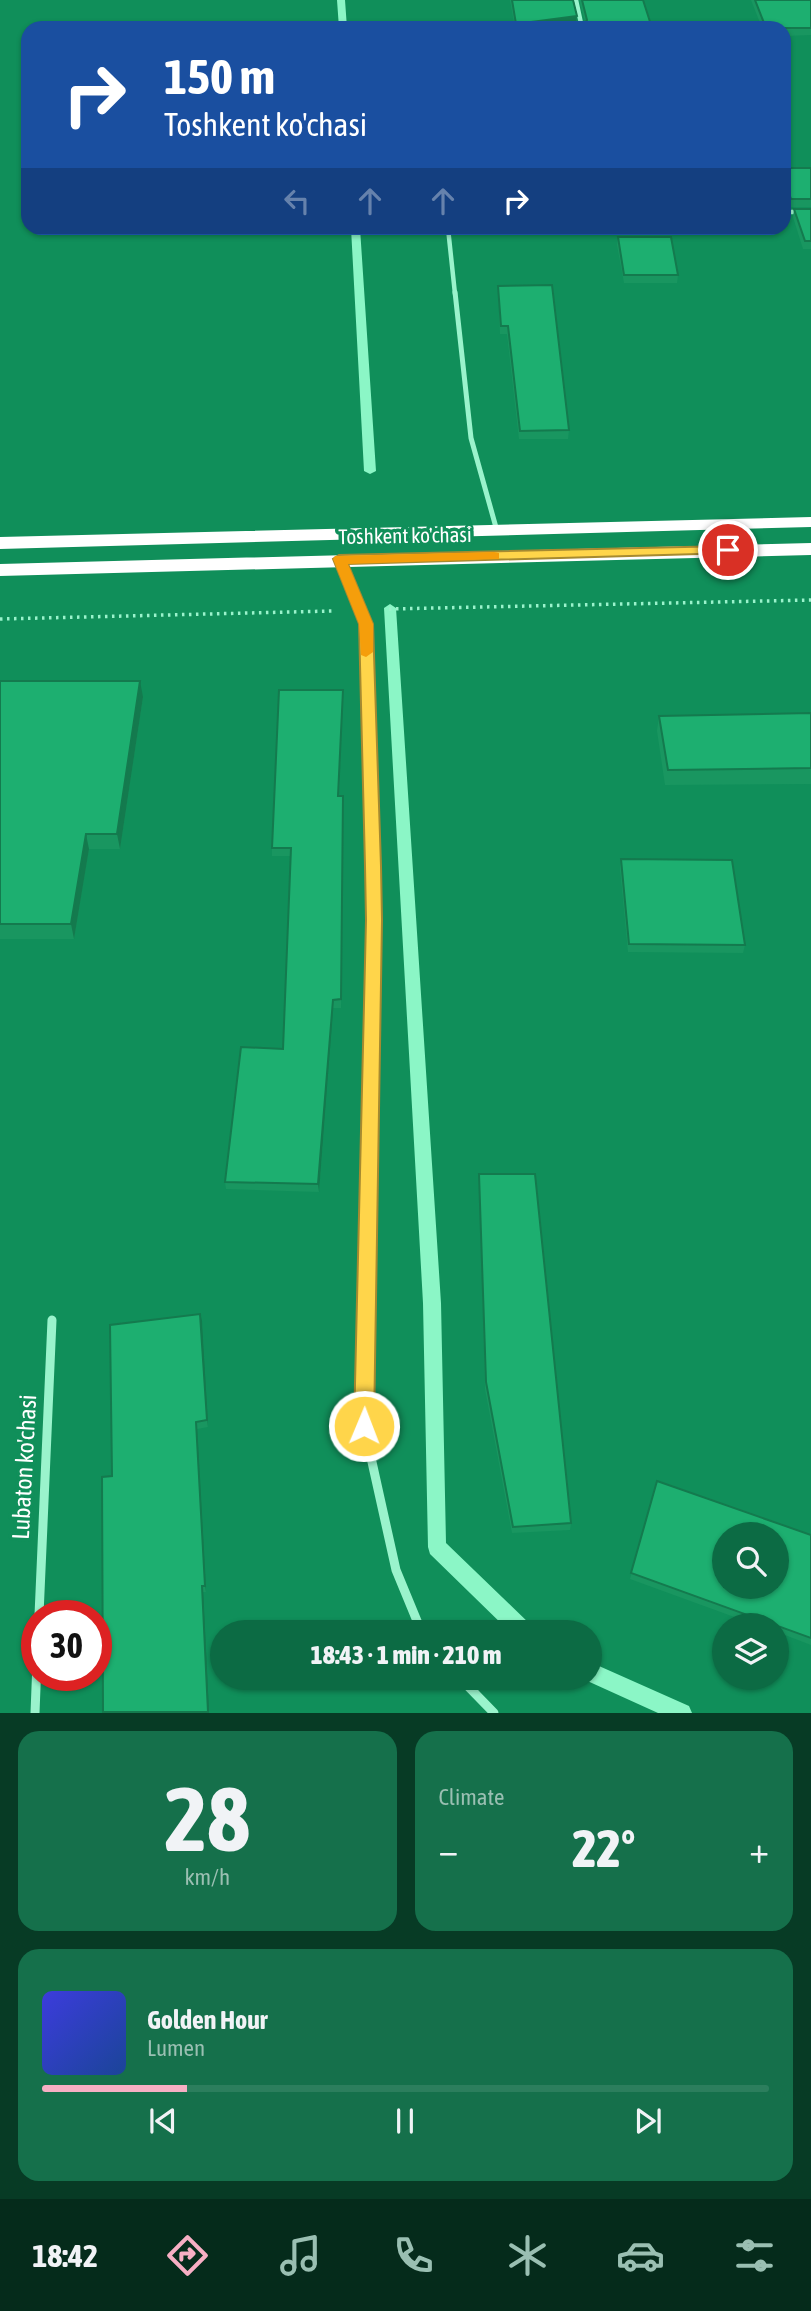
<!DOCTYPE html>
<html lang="en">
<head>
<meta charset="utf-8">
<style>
	body { margin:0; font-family:"Asap Condensed",sans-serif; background:#15704b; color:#f1f3f6; height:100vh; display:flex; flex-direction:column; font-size:26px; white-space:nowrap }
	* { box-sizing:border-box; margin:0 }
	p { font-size:23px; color:#9abfb2 }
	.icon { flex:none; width:38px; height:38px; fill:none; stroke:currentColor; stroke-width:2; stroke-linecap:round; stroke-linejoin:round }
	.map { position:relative; height:1713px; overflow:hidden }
	.sheet { display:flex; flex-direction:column; gap:18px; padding:18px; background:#073b25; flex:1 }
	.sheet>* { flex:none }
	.guide { position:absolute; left:21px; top:21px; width:770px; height:214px; border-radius:21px; box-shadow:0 2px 5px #0004; background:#1a4fa0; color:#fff; overflow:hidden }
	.fabs { position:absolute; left:712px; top:1522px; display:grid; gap:14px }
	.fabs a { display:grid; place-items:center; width:77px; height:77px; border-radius:50%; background:#0c6b44; box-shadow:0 2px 5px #0004; font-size:35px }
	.speed { position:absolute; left:21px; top:1600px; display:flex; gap:14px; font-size:35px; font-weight:700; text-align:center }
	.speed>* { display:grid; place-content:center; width:91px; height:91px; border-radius:50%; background:#0c6b44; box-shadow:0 2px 5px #0004; line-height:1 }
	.speed .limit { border:10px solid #d22; background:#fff; color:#111 }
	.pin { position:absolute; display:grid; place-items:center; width:60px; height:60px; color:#fff; margin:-30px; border:4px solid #fff; border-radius:50%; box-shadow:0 2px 7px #0007 }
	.me { position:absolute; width:77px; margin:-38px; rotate:1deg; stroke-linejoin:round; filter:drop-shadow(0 0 5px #0008) }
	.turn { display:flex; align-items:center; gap:24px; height:147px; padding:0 28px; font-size:32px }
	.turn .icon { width:91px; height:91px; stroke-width:2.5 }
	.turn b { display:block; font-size:49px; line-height:60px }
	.lanes { display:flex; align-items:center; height:66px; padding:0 28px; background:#0003; justify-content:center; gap:35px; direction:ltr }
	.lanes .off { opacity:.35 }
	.big { font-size:52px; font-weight:800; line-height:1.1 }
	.sheet .widget { flex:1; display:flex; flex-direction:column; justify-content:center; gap:10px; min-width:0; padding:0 24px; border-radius:21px; background:#15704b }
	.sheet .dial { align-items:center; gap:0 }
	.dial b { font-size:91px; line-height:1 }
	.song { display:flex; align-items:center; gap:21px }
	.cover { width:84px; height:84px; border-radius:10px; background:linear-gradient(135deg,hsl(240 70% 55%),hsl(220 70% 35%)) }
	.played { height:7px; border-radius:4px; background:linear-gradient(90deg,#f7afc4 20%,#2c7e5d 20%) }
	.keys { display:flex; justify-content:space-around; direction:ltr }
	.heat { display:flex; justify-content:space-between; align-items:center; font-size:38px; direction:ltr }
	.sheet .tiles { flex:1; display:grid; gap:18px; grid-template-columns:1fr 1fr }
	.widget:last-child { grid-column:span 2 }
	.trip { position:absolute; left:210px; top:1620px; width:392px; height:70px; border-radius:35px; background:#0c6b44; box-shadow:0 2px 5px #0004; font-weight:800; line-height:70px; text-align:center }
	.tab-bar { display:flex; height:112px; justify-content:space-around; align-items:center; background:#052b1b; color:#9abfb2 }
	.tab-bar .icon { width:49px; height:49px }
	.tab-bar .current { color:#f7afc4 }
	.tab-bar b { font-size:32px; color:#f1f3f6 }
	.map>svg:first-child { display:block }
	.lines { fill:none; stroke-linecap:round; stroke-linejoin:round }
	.stream { fill:#8bf6c6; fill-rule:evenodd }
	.path { stroke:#9af3cc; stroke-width:3.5; stroke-dasharray:2.5 4.5; stroke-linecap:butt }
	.street-far3 { stroke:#9af3cc; stroke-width:4.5 }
	.street-far2 { stroke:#9af3cc; stroke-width:5 }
	.street-far1 { stroke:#9af3cc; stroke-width:7 }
	.street { stroke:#9af3cc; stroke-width:9 }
	.highway { fill:#fff; fill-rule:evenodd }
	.wall { fill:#199660 }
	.shaded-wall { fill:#147a4e }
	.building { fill:#1daf70; stroke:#147a4e; stroke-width:2; fill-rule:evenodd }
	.route { fill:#ffd54a; stroke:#a68a30; stroke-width:2 }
	.slow { fill:#f59e0b }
	.labels { text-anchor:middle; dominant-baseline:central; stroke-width:7; stroke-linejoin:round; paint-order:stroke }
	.street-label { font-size:21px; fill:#fff; stroke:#108f5a }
	.near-street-label { font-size:24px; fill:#fff; stroke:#108f5a }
</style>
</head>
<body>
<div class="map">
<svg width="811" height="1713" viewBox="0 0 811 1713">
	<rect width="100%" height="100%" fill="#108f5a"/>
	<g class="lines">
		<!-- stream -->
		<path class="stream" d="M 337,0 L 345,0 L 347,28 L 339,28 Z
			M 351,228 L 360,228 L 376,471 L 370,474 L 364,471 Z
			M 390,604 L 396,608 L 441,1303 L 446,1543 L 532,1626 L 535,1633 L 511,1633 L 430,1554 L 428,1547 L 423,1303 L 384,608 Z
			M 590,1662 L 689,1706 L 692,1713 L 658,1713 L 583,1679 L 590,1678 Z"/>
		<!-- path -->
		<path class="path" d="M 389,609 L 811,600
			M 0,619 L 332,611"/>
		<!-- street-far3 -->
		<path class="street-far3" d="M 576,0 L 582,28
			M 784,212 L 811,212
			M 448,228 L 455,294"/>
		<!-- street-far2 -->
		<path class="street-far2" d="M 455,292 L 471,438 L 497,531
			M 339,560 L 366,624 L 367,663"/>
		<!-- street-far1 -->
		<path class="street-far1" d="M 367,662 L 374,920 L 370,1128"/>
		<!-- street -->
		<path class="street" d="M 370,1126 L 364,1426 L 396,1570 L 422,1633
			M 39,1615 L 52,1320
			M 460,1678 L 494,1713
			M 35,1713 L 37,1662"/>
		<!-- highway -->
		<path class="highway" d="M 811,517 L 811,527 L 0,549 L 0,537 Z
			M 811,543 L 811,555 L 0,576 L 0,564 Z"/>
	</g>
	<!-- wall -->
	<path class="wall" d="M 510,0 L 573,0 L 577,16 L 576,23 L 543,28 L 515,28 Z
		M 579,0 L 643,0 L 585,22 Z
		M 751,0 L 811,0 L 811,35 L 784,36 L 784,28 L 762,28 Z
		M 784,168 L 811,168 L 811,207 L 789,207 L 784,191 Z
		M 794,209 L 811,209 L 811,249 L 803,249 L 793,217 Z
		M 618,237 L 678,275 L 677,283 L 624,283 L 617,245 Z
		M 498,286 L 569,430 L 568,439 L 519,439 L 507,334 L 500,334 Z
		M 0,681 L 143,697 L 120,849 L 89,849 L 74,939 L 0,939 Z
		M 343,690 L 339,796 L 343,805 L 341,1008 L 333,1008 L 319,1192 L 226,1189 L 225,1182 L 283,1049 L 291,856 L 272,856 L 272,848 Z
		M 811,713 L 811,784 L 665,785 L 657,731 L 659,716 Z
		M 621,859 L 745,945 L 743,953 L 628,952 L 620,868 Z
		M 479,1174 L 571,1523 L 570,1530 L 512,1533 L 485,1389 Z
		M 202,1321 L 208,1427 L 197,1429 L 206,1592 L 203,1592 L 112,1476 Z
		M 657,1481 L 811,1535 L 811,1645 L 777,1632 L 777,1626 L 759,1626 L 630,1579 Z"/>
	<!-- shaded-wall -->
	<path class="shaded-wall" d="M 577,16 L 576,23 L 543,28 L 516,28 L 516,24 Z
		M 140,681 L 143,697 L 120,849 L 117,834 Z
		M 343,690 L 343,698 L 338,805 L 338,796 Z
		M 86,834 L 89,849 L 74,939 L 71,924 Z
		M 333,1000 L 333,1008 L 319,1192 L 318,1184 Z
		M 200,1314 L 202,1321 L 208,1427 L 207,1420 Z
		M 196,1422 L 197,1429 L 206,1592 L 205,1586 Z
		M 202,1586 L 203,1592 L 209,1712 L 208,1712 Z"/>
	<!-- building -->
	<path class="building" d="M 512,0 L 573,0 L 577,16 L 516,24 Z
		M 582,0 L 643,0 L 652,28 L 583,28 L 583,25 L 587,20 Z
		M 755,0 L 811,0 L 811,28 L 766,28 Z
		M 784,168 L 811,168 L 811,199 L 791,199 L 784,179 Z
		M 794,209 L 811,209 L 811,241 L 805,241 Z
		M 618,237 L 671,237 L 678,275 L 624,275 Z
		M 552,285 L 569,430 L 520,431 L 508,326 L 501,326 L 498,286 Z
		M 0,681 L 140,681 L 117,834 L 86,834 L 71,924 L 0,924 Z
		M 279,690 L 343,690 L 338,796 L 343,796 L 341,999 L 333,1000 L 318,1184 L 225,1182 L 241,1047 L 283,1049 L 291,848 L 272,848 Z
		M 811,713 L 811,768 L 668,770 L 659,716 Z
		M 621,859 L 732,860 L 745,945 L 629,944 Z
		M 479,1174 L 535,1174 L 571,1523 L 513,1527 L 486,1382 Z
		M 200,1314 L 207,1420 L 196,1422 L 205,1586 L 202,1586 L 208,1712 L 103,1712 L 102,1477 L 112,1476 L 110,1325 Z
		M 657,1481 L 811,1535 L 811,1638 L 631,1573 ZM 724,1535 L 777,1535 L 777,1587 L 724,1587 Z"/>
	<!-- route -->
	<path class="route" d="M 728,546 L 735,550 L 733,553 L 348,564 L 373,624 L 381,866 L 382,920 L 374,1426 L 371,1433 L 364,1436 L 357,1433 L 354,1426 L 366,920 L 365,866 L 359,624 L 333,559 L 339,555 Z"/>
	<!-- slow -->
	<path class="slow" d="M 494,552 L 499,553 L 499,559 L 348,564 L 373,624 L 373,652 L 366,657 L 361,655 L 359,624 L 333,559 L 335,556 Z"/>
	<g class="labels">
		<!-- street labels -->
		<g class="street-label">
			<text transform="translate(405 535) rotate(-1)">Toshkent ko'chasi</text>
		</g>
		<!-- near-street labels -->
		<g class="near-street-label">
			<text transform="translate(24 1467) rotate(-87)">Lubaton ko'chasi</text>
		</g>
	</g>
</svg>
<div class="fabs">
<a><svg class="icon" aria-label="search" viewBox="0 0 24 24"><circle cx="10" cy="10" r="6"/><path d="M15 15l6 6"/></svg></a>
<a><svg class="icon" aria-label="layers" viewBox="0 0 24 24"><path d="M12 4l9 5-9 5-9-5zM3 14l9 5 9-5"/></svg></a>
</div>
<div class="speed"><div class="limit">30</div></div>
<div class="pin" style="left:728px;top:550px;background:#d93025"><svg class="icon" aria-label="arrive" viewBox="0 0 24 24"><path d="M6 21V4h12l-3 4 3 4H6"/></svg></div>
<svg class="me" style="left:364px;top:1426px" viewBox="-20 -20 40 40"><circle r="17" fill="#ffd54a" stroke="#fff" stroke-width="3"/><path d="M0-11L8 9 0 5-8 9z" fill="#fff"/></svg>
<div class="trip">18:43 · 1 min · 210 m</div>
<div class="guide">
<div class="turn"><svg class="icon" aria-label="right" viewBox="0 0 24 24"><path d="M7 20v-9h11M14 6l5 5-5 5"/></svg><div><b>150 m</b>Toshkent ko'chasi</div></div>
<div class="lanes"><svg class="icon off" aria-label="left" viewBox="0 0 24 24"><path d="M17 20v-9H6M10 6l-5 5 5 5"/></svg><svg class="icon off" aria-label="ahead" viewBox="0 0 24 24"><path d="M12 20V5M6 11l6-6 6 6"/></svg><svg class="icon off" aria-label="ahead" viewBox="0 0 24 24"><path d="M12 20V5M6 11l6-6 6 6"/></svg><svg class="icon" aria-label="right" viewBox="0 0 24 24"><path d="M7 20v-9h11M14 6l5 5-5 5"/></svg></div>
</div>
</div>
<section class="sheet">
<div class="tiles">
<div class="widget dial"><b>28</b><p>km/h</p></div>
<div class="widget"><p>Climate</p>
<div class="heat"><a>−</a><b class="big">22°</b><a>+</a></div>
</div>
<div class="widget">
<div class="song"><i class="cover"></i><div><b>Golden Hour</b><p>Lumen</p></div></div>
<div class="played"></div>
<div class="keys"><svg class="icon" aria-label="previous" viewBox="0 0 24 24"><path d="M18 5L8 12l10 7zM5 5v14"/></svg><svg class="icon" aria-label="pause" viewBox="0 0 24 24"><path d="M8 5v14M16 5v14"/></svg><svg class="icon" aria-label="next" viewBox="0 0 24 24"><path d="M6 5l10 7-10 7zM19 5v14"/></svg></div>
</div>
</div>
</section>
<nav class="tab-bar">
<b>18:42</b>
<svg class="icon current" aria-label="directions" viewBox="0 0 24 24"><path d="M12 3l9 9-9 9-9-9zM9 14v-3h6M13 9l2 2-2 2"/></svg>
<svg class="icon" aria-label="music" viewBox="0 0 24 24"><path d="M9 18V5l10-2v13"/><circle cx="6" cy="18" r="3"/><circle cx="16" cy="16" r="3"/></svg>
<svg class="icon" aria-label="phone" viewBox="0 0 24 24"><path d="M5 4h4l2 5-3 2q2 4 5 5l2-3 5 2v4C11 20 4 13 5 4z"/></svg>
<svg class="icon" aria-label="climate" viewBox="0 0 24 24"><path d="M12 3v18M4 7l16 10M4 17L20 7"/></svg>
<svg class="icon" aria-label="car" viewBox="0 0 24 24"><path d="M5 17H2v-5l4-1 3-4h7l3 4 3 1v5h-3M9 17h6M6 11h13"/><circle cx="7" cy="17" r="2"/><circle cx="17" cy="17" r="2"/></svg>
<svg class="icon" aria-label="filters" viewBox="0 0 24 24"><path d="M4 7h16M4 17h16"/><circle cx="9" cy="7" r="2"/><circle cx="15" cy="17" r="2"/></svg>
</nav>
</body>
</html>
